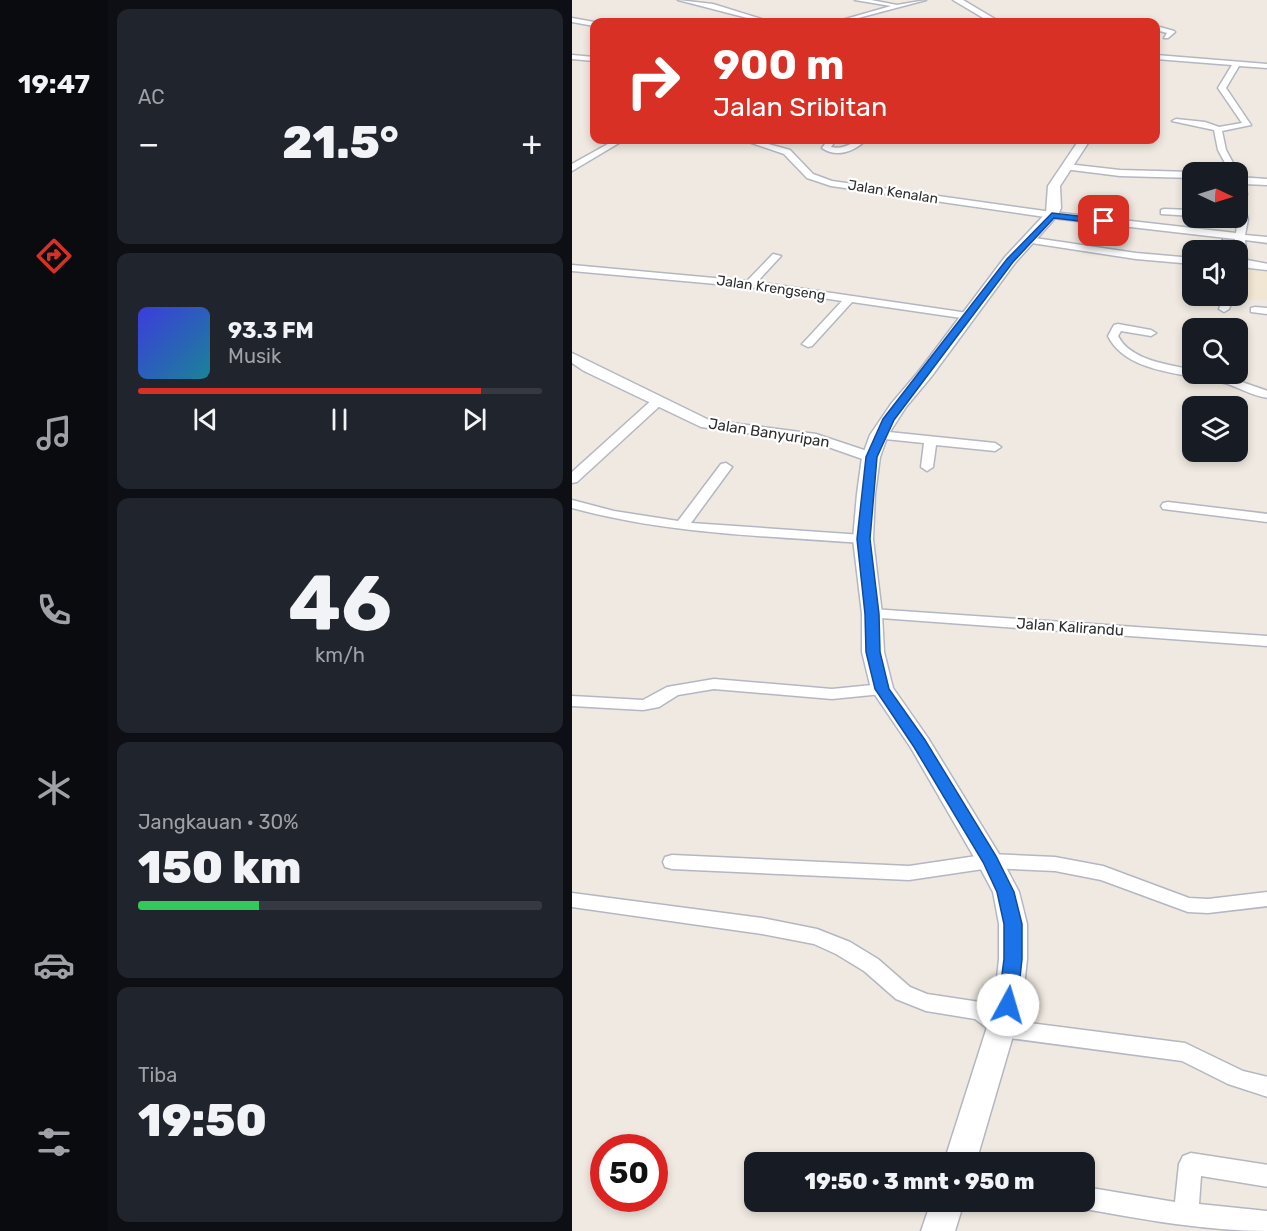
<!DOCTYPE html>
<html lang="id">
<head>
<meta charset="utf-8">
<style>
	body { margin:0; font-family:Rubik,sans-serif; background:#20242c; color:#f1f3f6; height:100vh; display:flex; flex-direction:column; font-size:22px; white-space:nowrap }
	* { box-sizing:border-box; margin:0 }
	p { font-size:20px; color:#9ea1a6 }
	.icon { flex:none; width:33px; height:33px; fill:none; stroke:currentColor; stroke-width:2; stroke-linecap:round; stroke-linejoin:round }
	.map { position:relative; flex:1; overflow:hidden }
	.sheet { display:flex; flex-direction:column; gap:9px; padding:9px; background:#0d0f14; width:464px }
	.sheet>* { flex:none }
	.top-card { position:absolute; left:18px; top:18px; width:570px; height:126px; border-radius:12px; box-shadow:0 3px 9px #0003; background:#d93025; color:#fff; overflow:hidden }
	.needle { width:39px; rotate:94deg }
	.fabs { position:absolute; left:610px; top:162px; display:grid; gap:12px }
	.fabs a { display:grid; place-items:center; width:66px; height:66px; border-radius:12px; background:#171b24; box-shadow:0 3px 9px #0003; font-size:30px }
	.speed { position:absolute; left:18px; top:1134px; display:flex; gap:12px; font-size:30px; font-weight:700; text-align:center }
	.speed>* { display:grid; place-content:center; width:78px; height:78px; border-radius:50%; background:#171b24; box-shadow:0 3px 9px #0003; line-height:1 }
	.speed .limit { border:9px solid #d22; background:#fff; color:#111 }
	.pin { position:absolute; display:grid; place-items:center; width:51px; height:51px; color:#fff; margin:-26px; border-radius:12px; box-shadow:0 3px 9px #0006 }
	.me { position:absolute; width:66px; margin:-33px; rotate:6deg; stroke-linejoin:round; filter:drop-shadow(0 0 4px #0008) }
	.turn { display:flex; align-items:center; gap:21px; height:126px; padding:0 24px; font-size:27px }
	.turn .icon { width:78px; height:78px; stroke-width:2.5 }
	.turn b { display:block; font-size:42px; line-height:51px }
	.big { font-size:45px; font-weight:800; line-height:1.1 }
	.sheet .tile { flex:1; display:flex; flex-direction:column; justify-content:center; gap:9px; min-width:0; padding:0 21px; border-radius:12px; background:#20242c }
	.sheet .dial { align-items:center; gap:0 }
	.dial b { font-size:78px; line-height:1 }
	.song { display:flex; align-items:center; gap:18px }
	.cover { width:72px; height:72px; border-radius:9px; background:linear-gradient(135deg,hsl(240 70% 55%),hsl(190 70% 35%)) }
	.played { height:6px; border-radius:3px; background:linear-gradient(90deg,#d93025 85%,#363941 85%) }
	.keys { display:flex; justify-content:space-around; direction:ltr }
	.heat { display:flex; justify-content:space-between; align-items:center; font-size:33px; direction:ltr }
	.charge { height:9px; border-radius:4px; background:linear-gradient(90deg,#34c759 30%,#363941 0) }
	.trip { position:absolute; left:172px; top:1152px; width:351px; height:60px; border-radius:12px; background:#171b24; box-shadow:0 3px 9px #0003; font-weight:800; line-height:60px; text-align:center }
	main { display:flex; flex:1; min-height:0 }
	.tab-bar { display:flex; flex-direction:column; width:108px; justify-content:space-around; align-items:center; background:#090b0e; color:#9ea1a6 }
	.tab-bar .icon { width:42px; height:42px }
	.tab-bar .active { color:#d93025 }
	.tab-bar b { font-size:27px; color:#f1f3f6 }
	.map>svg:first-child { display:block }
	.education { fill:#f0e6d1 }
	.building { fill:#cbc7bf; stroke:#8e8b86; stroke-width:1.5 }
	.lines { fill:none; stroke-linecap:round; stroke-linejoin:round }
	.minor-casing { stroke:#b4b7c1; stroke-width:3 }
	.tertiary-casing { stroke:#b4b7c1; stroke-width:3 }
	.secondary-casing { stroke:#b4b7c1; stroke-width:3 }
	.minor { fill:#fff; fill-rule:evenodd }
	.tertiary { fill:#fff; fill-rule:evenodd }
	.secondary { fill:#fff; fill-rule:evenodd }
	.route { fill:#1a73e8; stroke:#114b97; stroke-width:1.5 }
	.labels { text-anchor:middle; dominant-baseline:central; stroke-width:4.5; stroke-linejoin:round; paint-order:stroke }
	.far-street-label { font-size:14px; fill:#2e2e2e; stroke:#fff }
	.street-label { font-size:15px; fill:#2e2e2e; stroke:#fff }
</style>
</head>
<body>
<main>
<nav class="tab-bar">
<b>19:47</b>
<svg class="icon active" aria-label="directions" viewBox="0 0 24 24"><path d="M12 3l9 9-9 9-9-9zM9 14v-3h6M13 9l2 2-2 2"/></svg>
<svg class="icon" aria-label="music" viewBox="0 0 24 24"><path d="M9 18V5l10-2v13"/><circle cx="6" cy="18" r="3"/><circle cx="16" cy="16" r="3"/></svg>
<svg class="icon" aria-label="phone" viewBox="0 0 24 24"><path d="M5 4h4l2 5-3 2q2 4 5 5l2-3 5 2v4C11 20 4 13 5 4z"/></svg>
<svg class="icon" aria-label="climate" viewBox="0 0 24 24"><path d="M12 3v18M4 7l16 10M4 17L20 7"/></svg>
<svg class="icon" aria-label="car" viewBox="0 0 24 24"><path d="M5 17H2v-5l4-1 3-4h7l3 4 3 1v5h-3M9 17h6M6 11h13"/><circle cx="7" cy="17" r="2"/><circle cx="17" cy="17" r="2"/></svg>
<svg class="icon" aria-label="filters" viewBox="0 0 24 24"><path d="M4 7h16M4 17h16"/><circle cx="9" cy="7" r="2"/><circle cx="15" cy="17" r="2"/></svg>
</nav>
<section class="sheet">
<div class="tile"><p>AC</p>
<div class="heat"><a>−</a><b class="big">21.5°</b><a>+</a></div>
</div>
<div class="tile">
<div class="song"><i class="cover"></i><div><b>93.3 FM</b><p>Musik</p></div></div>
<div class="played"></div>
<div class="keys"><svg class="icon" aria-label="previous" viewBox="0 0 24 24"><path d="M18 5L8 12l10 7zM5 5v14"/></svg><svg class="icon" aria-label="pause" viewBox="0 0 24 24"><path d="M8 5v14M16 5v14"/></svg><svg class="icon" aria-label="next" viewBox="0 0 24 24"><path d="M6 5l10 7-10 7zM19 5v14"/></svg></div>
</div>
<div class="tile dial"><b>46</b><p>km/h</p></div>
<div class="tile"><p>Jangkauan · 30%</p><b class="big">150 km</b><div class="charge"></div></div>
<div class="tile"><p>Tiba</p><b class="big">19:50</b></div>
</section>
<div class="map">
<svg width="696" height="1231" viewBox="0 0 696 1231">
	<rect width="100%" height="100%" fill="#efe9e1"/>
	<!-- education -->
	<path class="education" d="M 669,269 L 695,272 L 695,300 L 665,299 Z"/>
	<!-- building -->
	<path class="building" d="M 650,238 L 660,238 L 659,250 L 651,250 Z"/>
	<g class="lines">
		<!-- minor casing -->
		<g class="minor-casing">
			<path id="minor" d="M 106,0 L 141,4 L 199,22 L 191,22 Z
				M 283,0 L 299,0 L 325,5 L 354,0 L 271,22 L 263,22 L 319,6 Z
				M 0,18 L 22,22 L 24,22 L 22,26 L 0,22 Z
				M 584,26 L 602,31 L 603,32 L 596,38 L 592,38 L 595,33 L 584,30 Z
				M 0,55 L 22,57 L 22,61 L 0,59 Z
				M 584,55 L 696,64 L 696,68 L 667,66 L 654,88 L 679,125 L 650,131 L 654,150 L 666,172 L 658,172 L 646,150 L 642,130 L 600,121 L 604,119 L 633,122 L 647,127 L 670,123 L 646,88 L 660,65 L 584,59 Z
				M 43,140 L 52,140 L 0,171 L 0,164 Z
				M 171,140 L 182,140 L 218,150 L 241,174 L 260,181 L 480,212 L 664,233 L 666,219 L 666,177 L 696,179 L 696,185 L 672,184 L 675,194 L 672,208 L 676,219 L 673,235 L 696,237 L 696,243 L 673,240 L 675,260 L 696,264 L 696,270 L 677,268 L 667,263 L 663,239 L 480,218 L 259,186 L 235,178 L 212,154 Z
				M 256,140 L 264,140 L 259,147 C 273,151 281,139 294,140 C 282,152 264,158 250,148 Z
				M 495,164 L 548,170 L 621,172 L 621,178 L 548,176 L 492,169 L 492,165 Z
				M 592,209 L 621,210 L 621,216 L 589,214 L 589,210 Z
				M 456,237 L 564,253 L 621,258 L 621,264 L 564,259 L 453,242 L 451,240 Z
				M 201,254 L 209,256 L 185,282 L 396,313 L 401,316 L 396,319 L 280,302 L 240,346 L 236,347 L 230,344 L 232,342 L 270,301 L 178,287 L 0,271 L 0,265 L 175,281 Z
				M 621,282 L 621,292 L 614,292 L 613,290 L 617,283 Z
				M 652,296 L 662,296 L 657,309 L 652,312 L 647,309 Z
				M 683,307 L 696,308 L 696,314 L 679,312 L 679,308 Z
				M 546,324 L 579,330 L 584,333 L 579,336 L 549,331 L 546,336 C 559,361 596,364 621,370 L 621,374 L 638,374 L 661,379 L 696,391 L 696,398 C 681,396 670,389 656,384 C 619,373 555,375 536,336 L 542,325 Z
				M 86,397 L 92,401 L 90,404 L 5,482 L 0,483 L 0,472 L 82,398 Z
				M 307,431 L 423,443 L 429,447 L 423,451 L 364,445 L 361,467 L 355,471 L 349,467 L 352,443 L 303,438 L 301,435 Z
				M 154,463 L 160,467 L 119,523 L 291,535 L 298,539 L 291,543 C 193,536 95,534 0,508 L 0,500 L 42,511 L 106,521 L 149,464 Z
				M 596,502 L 696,514 L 696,522 L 591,509 L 589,506 L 591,503 Z
				M 300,609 L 696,636 L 696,646 L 295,617 L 293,614 L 295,611 Z
				M 142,679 L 260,689 L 310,684 L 316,685 L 318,689 L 316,693 L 310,694 L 260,699 L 142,689 L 106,695 L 87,707 L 71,710 L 0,706 L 0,696 L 71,700 L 95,687 Z
				M 418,854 L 483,857 L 531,866 L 617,898 L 636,899 L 696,892 L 696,906 L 636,913 L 616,912 L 529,880 L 483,871 L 418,868 L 337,880 L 100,869 L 93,867 L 91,862 L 93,857 L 100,855 L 337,866 Z
				M 0,893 L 190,918 L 245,929 L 278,942 L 306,959 L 338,987 L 355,994 L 408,1002 L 415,1005 L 435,1020 L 613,1043 L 671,1071 L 696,1077 L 696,1097 L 656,1084 L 610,1061 L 430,1037 L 423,1034 L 403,1019 L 354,1011 L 324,999 L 292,971 L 264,954 L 242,944 L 190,934 L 0,907 Z
				M 619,1153 L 696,1165 L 696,1187 L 629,1176 L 627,1204 L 696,1211 L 696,1231 C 634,1231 574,1220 513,1209 L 505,1206 L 503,1202 L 513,1202 L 513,1187 L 603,1202 L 607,1164 L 611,1156 Z"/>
		</g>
		<!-- tertiary casing -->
		<g class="tertiary-casing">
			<path id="tertiary" d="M 0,353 L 137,420 L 244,434 L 304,454 L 307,457 L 299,462 L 242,442 L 129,427 L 12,371 L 0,363 Z"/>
		</g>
		<!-- secondary casing -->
		<g class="secondary-casing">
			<path id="secondary" d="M 381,0 L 391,0 L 428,22 L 418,22 Z
				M 507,140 L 518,140 L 488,186 L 489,208 L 486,215 L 443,263 L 359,377 L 334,407 L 316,435 L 308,457 L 303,494 L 301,539 L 310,614 L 312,652 L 321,688 L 356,738 L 427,854 L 447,892 L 455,924 L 455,959 L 450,1005 L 404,1162 L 372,1162 L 422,1005 L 427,959 L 427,924 L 421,892 L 406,864 L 339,748 L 299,689 L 290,652 L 290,614 L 281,539 L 285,494 L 290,457 L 298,435 L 319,404 L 347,371 L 433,257 L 474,213 L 476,186 Z
				M 359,1202 L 392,1202 L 383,1231 L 349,1231 Z"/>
		</g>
		<!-- minor -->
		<use href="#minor" class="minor"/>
		<!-- tertiary -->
		<use href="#tertiary" class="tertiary"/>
		<!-- secondary -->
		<use href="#secondary" class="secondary"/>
	</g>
	<!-- route -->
	<path class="route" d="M 480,213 L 532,219 L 536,221 L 532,224 L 482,218 L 441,262 L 322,420 L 305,457 L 298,539 L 307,614 L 308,652 L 317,689 L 353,740 L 424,856 L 442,892 L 450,924 L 450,959 L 445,1005 L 443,1010 L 436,1012 L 429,1010 L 426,1005 L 432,959 L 432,924 L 425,892 L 411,862 L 342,747 L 303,689 L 294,652 L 293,614 L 285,539 L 294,457 L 311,419 L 435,259 Z"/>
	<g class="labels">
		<!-- far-street labels -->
		<g class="far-street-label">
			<text transform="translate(321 192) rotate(9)">Jalan Kenalan</text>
			<text transform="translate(199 288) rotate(8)">Jalan Krengseng</text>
		</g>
		<!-- street labels -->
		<g class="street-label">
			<text transform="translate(197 433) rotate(9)">Jalan Banyuripan</text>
			<text transform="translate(498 627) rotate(4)">Jalan Kalirandu</text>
		</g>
	</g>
</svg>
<div class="fabs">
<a><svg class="needle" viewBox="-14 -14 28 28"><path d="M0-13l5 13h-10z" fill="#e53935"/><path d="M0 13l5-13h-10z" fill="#9ea1a6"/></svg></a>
<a><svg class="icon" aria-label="sound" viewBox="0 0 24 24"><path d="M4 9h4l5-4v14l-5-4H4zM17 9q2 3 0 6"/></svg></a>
<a><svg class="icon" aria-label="search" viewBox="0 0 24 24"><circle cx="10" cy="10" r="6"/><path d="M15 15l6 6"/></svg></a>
<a><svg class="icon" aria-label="layers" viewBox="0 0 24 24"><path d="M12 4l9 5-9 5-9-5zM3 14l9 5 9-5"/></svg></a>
</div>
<div class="speed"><div class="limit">50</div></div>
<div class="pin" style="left:532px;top:221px;background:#d93025"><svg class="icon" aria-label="arrive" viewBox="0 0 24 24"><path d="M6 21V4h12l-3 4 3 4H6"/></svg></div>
<svg class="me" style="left:436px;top:1005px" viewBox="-20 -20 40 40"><circle r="19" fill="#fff"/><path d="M0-13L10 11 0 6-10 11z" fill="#1a73e8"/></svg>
<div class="trip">19:50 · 3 mnt · 950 m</div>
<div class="top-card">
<div class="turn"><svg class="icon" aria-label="right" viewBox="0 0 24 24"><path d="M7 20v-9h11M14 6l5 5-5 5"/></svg><div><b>900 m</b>Jalan Sribitan</div></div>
</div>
</div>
</main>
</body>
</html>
